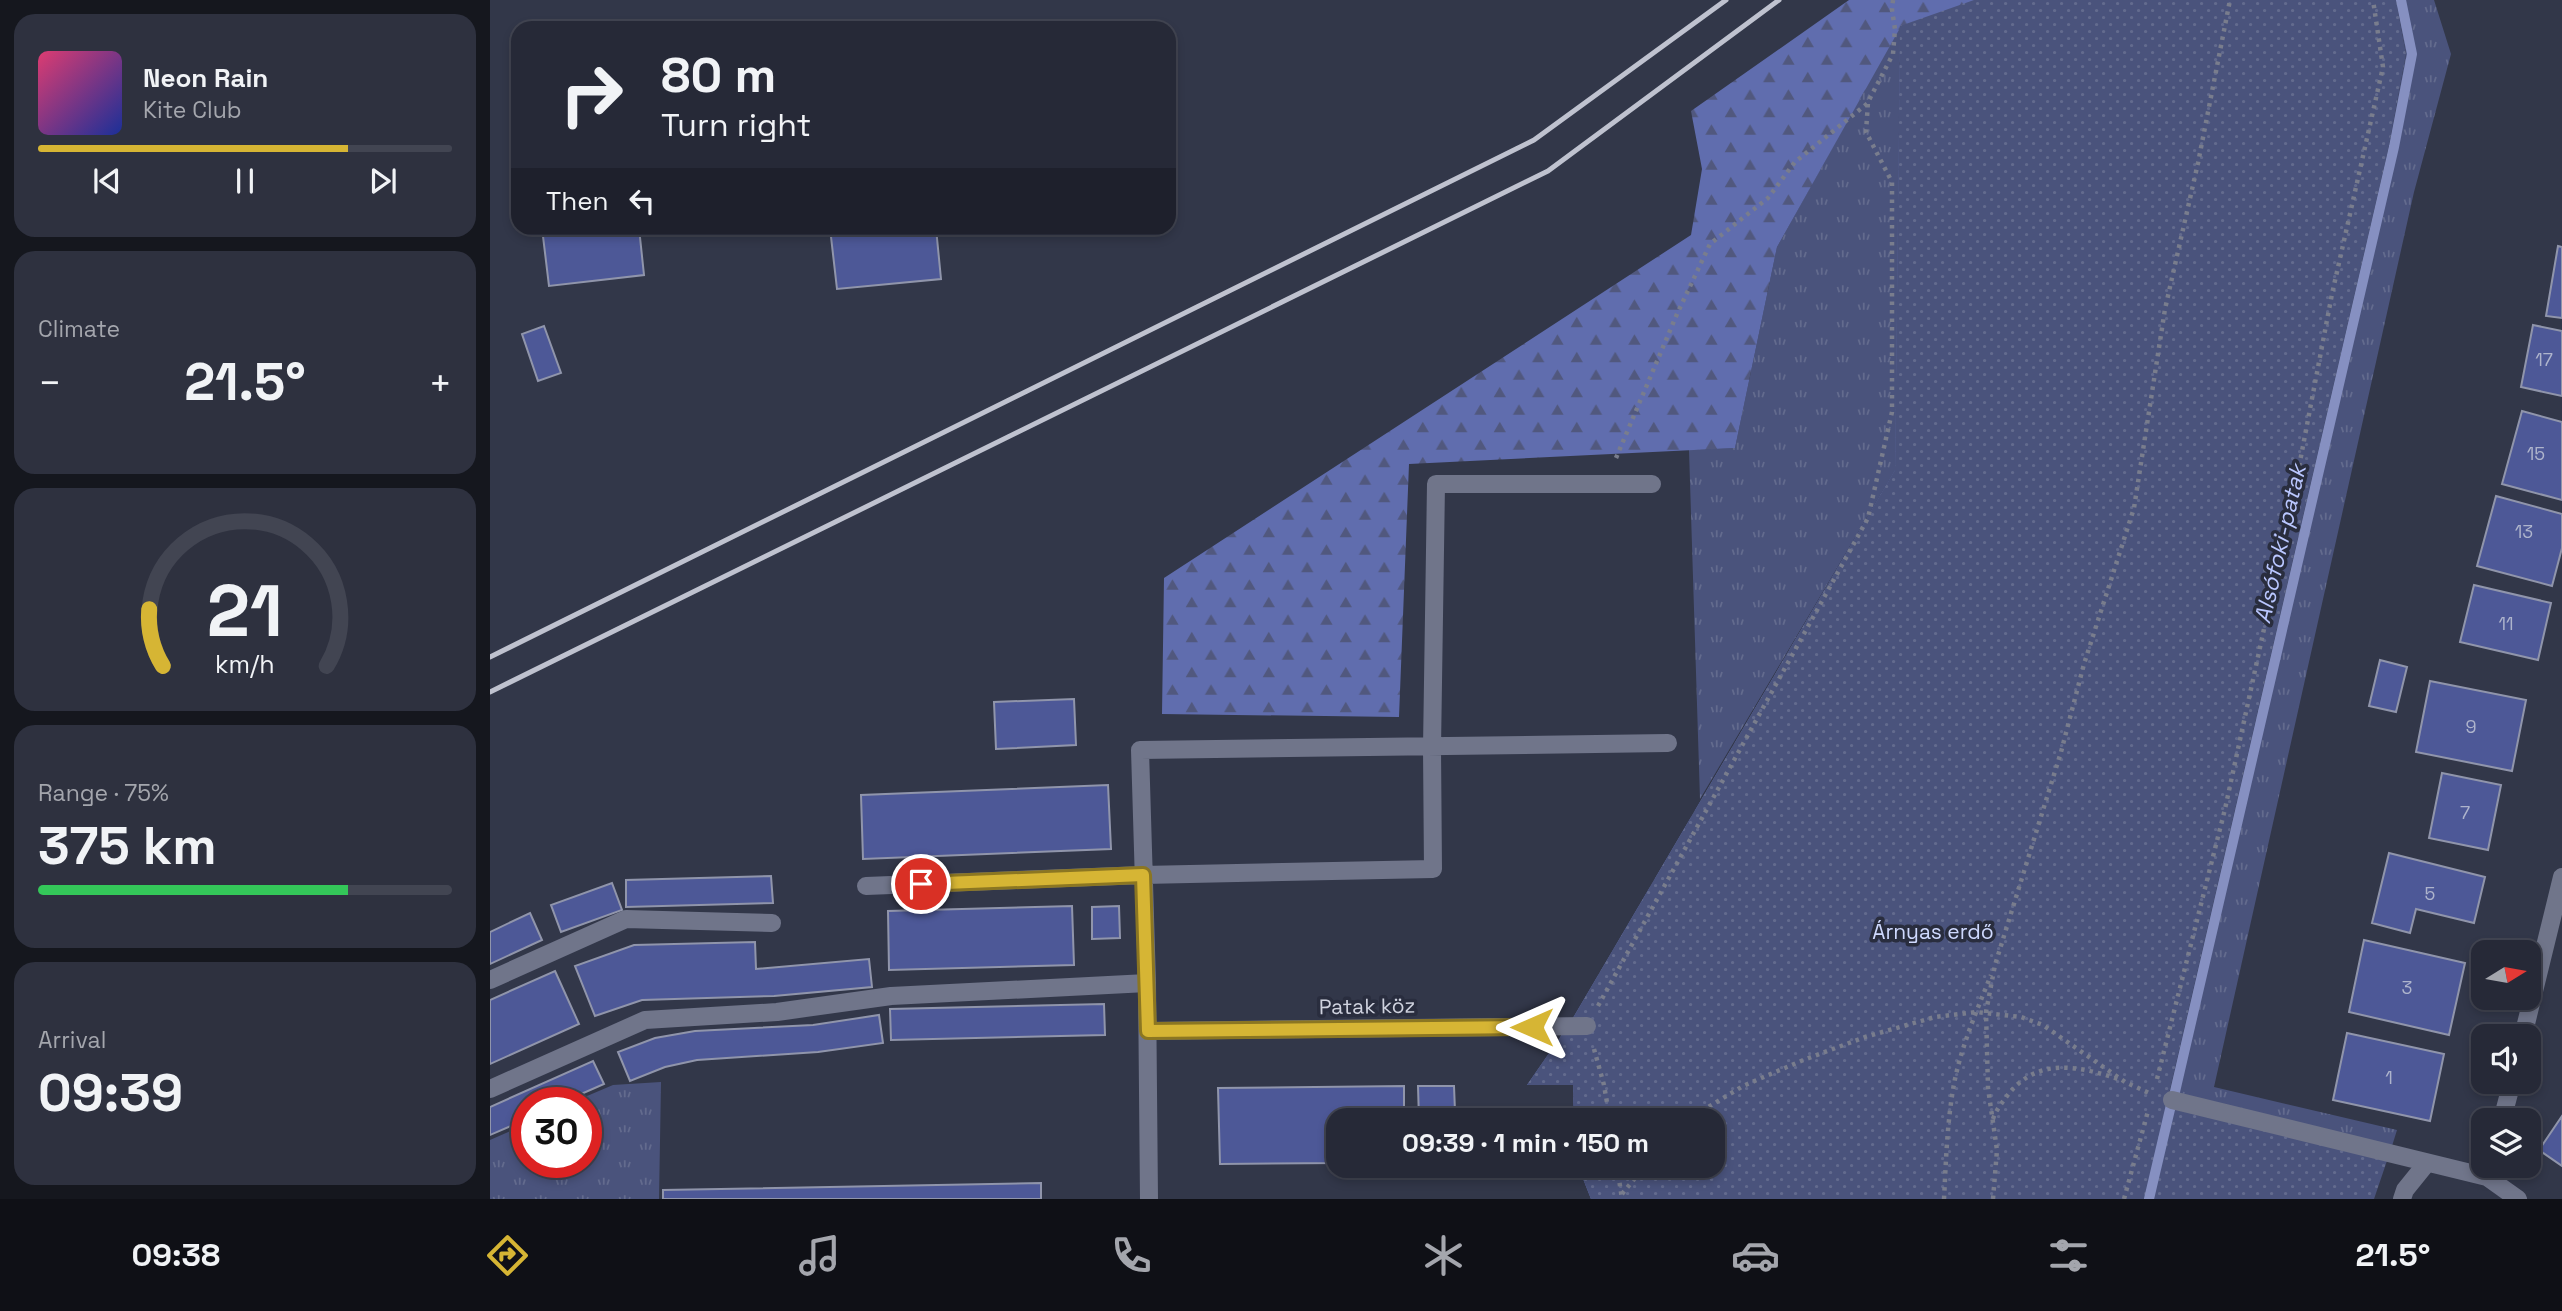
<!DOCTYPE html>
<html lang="en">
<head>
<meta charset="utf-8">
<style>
	body { margin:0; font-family:"Space Grotesk",sans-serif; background:#2e313f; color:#f1f3f6; height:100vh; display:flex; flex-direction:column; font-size:26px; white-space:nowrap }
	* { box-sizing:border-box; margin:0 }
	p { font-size:23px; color:#a4a6ad }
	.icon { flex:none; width:38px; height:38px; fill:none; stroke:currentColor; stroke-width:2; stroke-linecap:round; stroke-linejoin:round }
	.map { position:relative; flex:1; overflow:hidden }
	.drawer { display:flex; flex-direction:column; gap:14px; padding:14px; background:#15171e; width:490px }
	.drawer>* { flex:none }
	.hud { position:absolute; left:21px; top:21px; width:665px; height:214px; border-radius:21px; box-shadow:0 4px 10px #0003,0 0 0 2px #424552; background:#262937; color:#f1f3f6; overflow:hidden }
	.needle { width:46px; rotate:79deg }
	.fabs { position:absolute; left:1981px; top:940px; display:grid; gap:14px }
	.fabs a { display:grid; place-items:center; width:70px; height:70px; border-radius:14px; background:#262937; box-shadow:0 4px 10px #0003,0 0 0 2px #424552; font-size:35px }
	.speed { position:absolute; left:21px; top:1087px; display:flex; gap:14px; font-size:35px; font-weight:700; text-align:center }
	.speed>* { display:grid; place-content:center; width:91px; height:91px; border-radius:50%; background:#262937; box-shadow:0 4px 10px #0003,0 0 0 2px #424552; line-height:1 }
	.speed .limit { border:10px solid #d22; background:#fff; color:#111 }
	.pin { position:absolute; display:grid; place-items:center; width:60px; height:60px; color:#fff; margin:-30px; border:4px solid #fff; border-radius:50%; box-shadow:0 2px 7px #0007 }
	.me { position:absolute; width:77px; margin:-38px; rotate:270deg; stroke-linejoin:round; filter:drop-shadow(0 0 5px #0008) }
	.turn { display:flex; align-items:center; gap:24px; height:147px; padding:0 35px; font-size:32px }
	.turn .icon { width:91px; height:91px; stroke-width:2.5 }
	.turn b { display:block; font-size:49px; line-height:60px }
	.then { display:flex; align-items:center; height:66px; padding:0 35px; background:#0003; gap:14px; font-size:26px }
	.big { font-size:52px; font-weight:800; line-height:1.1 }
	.drawer .widget { flex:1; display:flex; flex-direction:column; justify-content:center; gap:10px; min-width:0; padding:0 24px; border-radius:21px; background:#2e313f }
	.drawer .dial { align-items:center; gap:0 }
	.dial svg { height:182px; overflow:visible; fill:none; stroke:#424552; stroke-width:7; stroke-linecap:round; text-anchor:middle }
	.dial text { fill:#f1f3f6; stroke:none }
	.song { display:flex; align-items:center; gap:21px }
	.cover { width:84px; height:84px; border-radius:10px; background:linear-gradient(135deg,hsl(340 70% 55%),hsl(230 70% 35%)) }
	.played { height:7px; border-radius:4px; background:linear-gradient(90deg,#d6b534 75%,#424552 75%) }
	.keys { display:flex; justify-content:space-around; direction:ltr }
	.heat { display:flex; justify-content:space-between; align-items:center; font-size:38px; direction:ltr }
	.charge { height:10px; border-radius:5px; background:linear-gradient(90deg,#34c759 75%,#424552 0) }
	.trip { position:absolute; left:836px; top:1108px; width:399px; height:70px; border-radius:21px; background:#262937; box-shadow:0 4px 10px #0003,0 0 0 2px #424552; font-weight:800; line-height:70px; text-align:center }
	.tabs { display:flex; height:112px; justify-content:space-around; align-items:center; background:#0f1016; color:#a4a6ad }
	.tabs .icon { width:49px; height:49px }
	.tabs .active { color:#d6b534 }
	.tabs b { font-size:32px; color:#f1f3f6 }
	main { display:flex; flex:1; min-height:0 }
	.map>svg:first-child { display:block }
	.grass { fill:url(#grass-tufts) }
	.forest { fill:url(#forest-firs) }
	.park { fill:url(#park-dots) }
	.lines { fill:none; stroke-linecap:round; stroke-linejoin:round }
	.stream { stroke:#8690c1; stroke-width:10 }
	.building { fill:#4d5897; stroke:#9095ab; stroke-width:2 }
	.path { stroke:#797d8d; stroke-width:4.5; stroke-dasharray:3.5 5; stroke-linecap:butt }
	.minor { stroke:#70758a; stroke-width:18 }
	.rail { stroke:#bfc2cf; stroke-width:5 }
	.route-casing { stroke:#8b7622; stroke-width:18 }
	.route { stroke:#d6b534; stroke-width:12 }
	.labels { text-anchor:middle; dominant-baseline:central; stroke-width:7; stroke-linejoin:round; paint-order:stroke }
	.number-label { font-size:18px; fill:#aeb4cc }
	.park-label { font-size:21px; fill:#cfd9fe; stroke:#292d3e }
	.street-label { font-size:21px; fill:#cfd2de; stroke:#292d3e }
	.water-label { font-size:23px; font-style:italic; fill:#bac7ff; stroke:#292d3e }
</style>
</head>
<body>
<main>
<section class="drawer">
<div class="widget">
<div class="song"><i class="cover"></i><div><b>Neon Rain</b><p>Kite Club</p></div></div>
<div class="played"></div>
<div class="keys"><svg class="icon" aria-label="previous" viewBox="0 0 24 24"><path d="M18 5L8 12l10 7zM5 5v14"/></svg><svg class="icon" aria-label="pause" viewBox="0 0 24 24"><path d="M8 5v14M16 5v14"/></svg><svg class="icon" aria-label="next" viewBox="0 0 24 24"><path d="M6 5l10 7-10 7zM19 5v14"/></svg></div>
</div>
<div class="widget"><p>Climate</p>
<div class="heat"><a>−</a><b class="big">21.5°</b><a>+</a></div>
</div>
<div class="widget dial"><svg viewBox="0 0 100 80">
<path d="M14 69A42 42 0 1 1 86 69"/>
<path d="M14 69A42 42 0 0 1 8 44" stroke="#d6b534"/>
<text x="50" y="56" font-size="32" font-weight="700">21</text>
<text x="50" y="72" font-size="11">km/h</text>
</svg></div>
<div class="widget"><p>Range · 75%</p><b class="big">375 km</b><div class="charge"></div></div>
<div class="widget"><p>Arrival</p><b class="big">09:39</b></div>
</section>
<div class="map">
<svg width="2072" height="1199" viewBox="0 0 2072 1199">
	<defs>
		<pattern id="grass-tufts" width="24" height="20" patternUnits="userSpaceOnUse" patternTransform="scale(1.75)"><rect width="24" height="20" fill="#4a537c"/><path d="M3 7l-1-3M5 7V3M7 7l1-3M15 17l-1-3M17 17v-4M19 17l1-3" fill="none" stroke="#636b8e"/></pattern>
		<pattern id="forest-firs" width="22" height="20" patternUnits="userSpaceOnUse" patternTransform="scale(1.75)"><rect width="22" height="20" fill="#606dae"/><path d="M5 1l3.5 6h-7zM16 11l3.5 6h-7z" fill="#51587e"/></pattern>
		<pattern id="park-dots" width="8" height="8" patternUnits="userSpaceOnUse" patternTransform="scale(1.75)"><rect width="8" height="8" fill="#4a537c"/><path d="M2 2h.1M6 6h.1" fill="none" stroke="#636b8e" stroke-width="1.8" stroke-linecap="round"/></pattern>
	</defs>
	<rect width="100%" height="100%" fill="#323749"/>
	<!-- grass -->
	<path class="grass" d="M 1906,0 L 1944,0 L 1961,54 L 1924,192 L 1724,1087 L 1907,1130 L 1902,1146 L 1679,1094 L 1899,146 L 1916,54 Z
		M 1410,26 L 1405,470 L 1210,799 L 1199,450 L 1245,448 L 1287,247 Z
		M 171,1082 L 169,1199 L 0,1199 L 0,1140 L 37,1124 L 37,1162 L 96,1162 L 96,1102 L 83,1102 L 123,1085 Z"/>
	<!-- forest -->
	<path class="forest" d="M 1359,0 L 1897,0 L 1626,1145 L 1101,1199 L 1088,1166 L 1223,1166 L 1223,1120 L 1084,1120 L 1083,1085 L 1037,1085 L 1080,1023 L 1405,470 L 1410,28 L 1287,247 L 1245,448 L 919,464 L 909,717 L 672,714 L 674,578 L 1201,235 L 1212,169 L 1201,111 Z"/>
	<!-- park -->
	<path class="park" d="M 1484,0 L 1906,0 L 1916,54 L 1899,146 L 1679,1094 L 1902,1146 L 1884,1199 L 1101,1199 L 1088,1166 L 1223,1166 L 1223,1120 L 1084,1120 L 1083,1085 L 1037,1085 L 1080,1023 L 1405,470 L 1410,26 Z"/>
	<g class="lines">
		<!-- stream -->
		<path class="stream" d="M 1684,1096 L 1904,147 L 1922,54 L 1911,0
			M 1659,1199 L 1681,1105"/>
	</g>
	<!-- building -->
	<path class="building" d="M 425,24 L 425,28 L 386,28 Z
		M 52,228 L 149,228 L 154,275 L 59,286 Z
		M 223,228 L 280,228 L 224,233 Z
		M 340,228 L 446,228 L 451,279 L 347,289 Z
		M 2068,246 L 2072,247 L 2072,318 L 2056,316 Z
		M 2043,325 L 2072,331 L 2072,396 L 2031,387 Z
		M 54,326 L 71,373 L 48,381 L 32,334 Z
		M 2032,411 L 2072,422 L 2072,500 L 2012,484 Z
		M 2006,496 L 2072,514 L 2072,548 L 2062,586 L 1987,566 Z
		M 1984,585 L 2061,603 L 2048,660 L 1970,642 Z
		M 1890,660 L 1917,667 L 1906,712 L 1879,706 Z
		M 1940,681 L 2036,700 L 2022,771 L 1926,752 Z
		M 584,699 L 586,745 L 506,749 L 504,702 Z
		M 1952,773 L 2011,785 L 1998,850 L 1939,838 Z
		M 618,785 L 621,849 L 373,859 L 371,795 Z
		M 1899,853 L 1995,877 L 1984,923 L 1926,909 L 1920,933 L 1882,923 Z
		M 281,876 L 283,903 L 136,907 L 136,880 Z
		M 122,883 L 132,910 L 71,932 L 61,905 Z
		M 582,906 L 584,965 L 399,970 L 398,911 Z
		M 629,906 L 630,938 L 602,939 L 602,907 Z
		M 40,913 L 52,940 L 0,964 L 0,932 Z
		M 1874,940 L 1975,963 L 1959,1035 L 1859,1012 Z
		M 265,942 L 266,969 L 379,959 L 382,987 L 284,996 L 152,1000 L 105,1016 L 85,966 L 144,945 Z
		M 65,971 L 89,1024 L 0,1064 L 0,1000 Z
		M 614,1004 L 615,1035 L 401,1040 L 400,1009 Z
		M 389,1015 L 393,1043 L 328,1052 L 207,1060 L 175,1067 L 140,1081 L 128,1052 L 165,1038 L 205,1031 L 323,1025 Z
		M 1857,1033 L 1954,1054 L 1940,1121 L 1843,1100 Z
		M 103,1061 L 114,1084 L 73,1102 L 37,1102 L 37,1119 L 0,1135 L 0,1107 Z
		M 914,1086 L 914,1120 L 849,1120 L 849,1163 L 730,1164 L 728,1088 Z
		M 928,1086 L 964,1086 L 965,1111 L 1026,1111 L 1027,1120 L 929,1120 Z
		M 2072,1116 L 2072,1166 L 2049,1150 Z
		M 551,1183 L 551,1199 L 173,1199 L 173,1190 Z"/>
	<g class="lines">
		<!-- path -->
		<path class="path" d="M 1126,458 L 1187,314 L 1220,244 L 1278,198 L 1305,162 L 1378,103
			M 1108,1006 L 1378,518 L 1402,412 L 1402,182 L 1376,132 L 1378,102 L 1403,54 L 1405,29 L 1402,10 L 1403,0
			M 1104,1049 L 1114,1085 L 1120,1120
			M 1667,1079 L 1735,809 L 1808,472 L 1842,294 L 1893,67 L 1883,0
			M 1503,1119 C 1506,1110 1512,1103 1517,1096 C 1547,1056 1590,1066 1631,1080
			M 1197,1120 L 1253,1086 L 1311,1061 L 1375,1037 L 1445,1017 L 1486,1012 L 1531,1017 L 1553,1025 L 1635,1082 L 1659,1093
			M 1127,1166 L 1132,1199
			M 1132,1194 L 1155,1166
			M 1454,1199 C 1456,1161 1457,1122 1464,1084 C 1471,1047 1487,1010 1501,975
			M 1503,1199 L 1507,1150 L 1498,1088 L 1496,1012 L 1505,965 L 1571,752 L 1594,664 L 1644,508 L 1675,309 L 1708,163 L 1740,0
			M 1634,1199 L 1658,1111"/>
		<!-- minor -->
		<path class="minor" d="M 376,886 L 653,875 L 943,869 L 942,748 L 946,484 L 1162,484
			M 0,980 L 136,919 L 282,923
			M 658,1031 L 1097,1026
			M 2033,1036 L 2072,877
			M 0,1089 L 155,1020 L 287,1012 L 401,996 L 657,983
			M 1682,1100 L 1997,1177 L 2028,1199
			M 2012,1120 L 2022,1082
			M 659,1199 L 657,983 L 650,750 L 1178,743
			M 1912,1199 L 1915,1190 L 1936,1164"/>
		<!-- rail -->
		<path class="rail" d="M 0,657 L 1044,140 L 1236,0
			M 0,692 L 1058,171 L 1289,0"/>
	</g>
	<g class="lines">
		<!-- route casing -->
		<g class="route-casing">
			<path id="route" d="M 431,884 L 653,875 L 658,1031 L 1042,1027"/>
		</g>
		<!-- route -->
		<use href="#route" class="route"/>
	</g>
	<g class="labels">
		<!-- number labels -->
		<g class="number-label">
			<text x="2054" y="359">17</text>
			<text x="2046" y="453">15</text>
			<text x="2034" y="531">13</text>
			<text x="2016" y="623">11</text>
			<text x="1981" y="726">9</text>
			<text x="1975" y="812">7</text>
			<text x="1940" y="893">5</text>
			<text x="1917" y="987">3</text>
			<text x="1899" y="1077">1</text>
		</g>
		<!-- park labels -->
		<g class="park-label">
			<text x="1443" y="931">Árnyas erdő</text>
		</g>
		<!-- street labels -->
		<g class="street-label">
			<text transform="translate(877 1006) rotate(-1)">Patak köz</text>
		</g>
		<!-- water labels -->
		<g class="water-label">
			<text transform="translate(1790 544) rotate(-77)">Alsófoki-patak</text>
		</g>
	</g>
</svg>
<div class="fabs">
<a><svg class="needle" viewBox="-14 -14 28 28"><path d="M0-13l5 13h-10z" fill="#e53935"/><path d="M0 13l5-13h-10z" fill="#a4a6ad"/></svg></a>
<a><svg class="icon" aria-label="sound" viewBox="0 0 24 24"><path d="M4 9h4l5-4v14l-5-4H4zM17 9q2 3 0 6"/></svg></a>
<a><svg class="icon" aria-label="layers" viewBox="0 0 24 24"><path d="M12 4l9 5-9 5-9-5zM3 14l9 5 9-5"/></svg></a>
</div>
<div class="speed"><div class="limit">30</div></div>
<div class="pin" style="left:431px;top:884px;background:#d93025"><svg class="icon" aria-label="arrive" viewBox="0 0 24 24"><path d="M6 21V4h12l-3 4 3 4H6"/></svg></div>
<svg class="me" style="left:1042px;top:1027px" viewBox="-20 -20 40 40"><path d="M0-17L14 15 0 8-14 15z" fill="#d6b534" stroke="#fff" stroke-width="4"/></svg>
<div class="trip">09:39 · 1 min · 150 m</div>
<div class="hud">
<div class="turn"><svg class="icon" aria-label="right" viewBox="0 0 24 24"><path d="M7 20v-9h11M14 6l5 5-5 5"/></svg><div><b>80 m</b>Turn right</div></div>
<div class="then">Then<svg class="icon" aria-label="left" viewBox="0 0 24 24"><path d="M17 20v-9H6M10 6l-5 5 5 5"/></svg></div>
</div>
</div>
</main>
<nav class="tabs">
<b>09:38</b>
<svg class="icon active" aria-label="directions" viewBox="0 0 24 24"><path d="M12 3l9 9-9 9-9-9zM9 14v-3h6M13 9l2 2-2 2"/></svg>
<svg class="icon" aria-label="music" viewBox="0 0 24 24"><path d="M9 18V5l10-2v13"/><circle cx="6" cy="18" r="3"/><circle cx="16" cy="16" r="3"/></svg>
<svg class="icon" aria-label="phone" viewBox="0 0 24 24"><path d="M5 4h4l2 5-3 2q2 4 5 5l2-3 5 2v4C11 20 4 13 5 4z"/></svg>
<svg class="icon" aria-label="climate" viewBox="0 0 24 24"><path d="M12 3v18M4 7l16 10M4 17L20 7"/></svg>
<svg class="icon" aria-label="car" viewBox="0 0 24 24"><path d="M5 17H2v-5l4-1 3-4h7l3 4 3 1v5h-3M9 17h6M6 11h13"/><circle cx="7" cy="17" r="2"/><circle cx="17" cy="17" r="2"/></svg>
<svg class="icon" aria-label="filters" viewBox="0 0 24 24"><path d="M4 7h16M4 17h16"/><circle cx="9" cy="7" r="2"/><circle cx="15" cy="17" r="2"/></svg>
<b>21.5°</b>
</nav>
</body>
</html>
